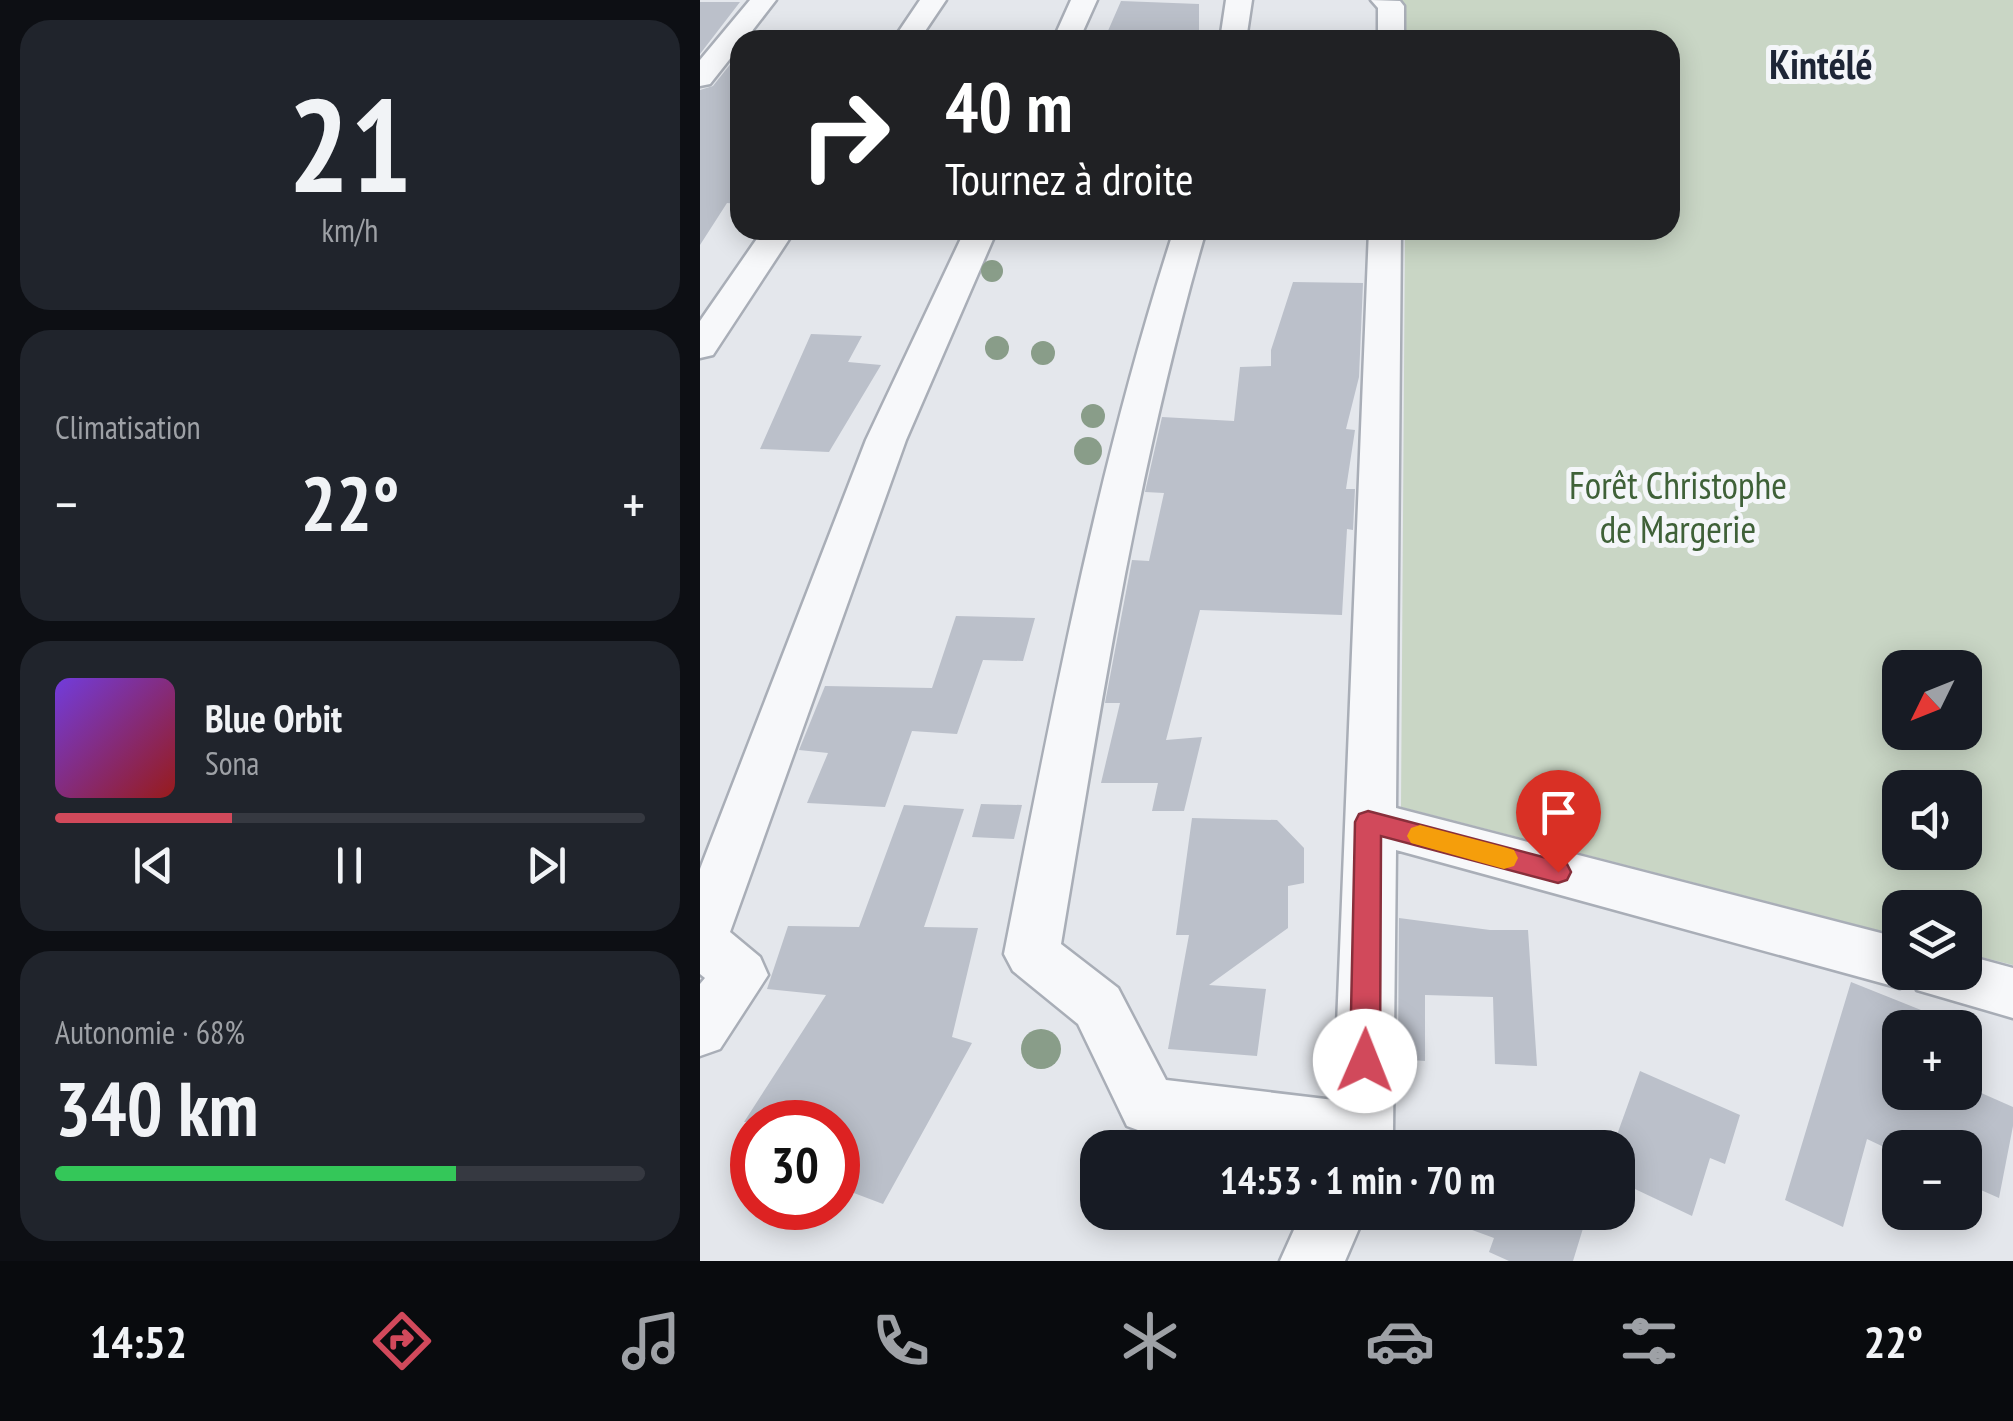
<!DOCTYPE html>
<html lang="fr">
<head>
<meta charset="utf-8">
<style>
	body { margin:0; font-family:"PT Sans Narrow",sans-serif; background:#20242c; color:#f1f3f6; height:100vh; display:flex; flex-direction:column; font-size:38px; white-space:nowrap }
	* { box-sizing:border-box; margin:0 }
	p { font-size:32px; color:#9ea1a6 }
	.icon { flex:none; width:55px; height:55px; fill:none; stroke:currentColor; stroke-width:2; stroke-linecap:round; stroke-linejoin:round }
	.map { position:relative; flex:1; overflow:hidden }
	.side { display:flex; flex-direction:column; gap:20px; padding:20px; background:#0d0f14; width:700px }
	.side>* { flex:none }
	.hud { position:absolute; left:30px; top:30px; width:950px; height:210px; border-radius:30px; box-shadow:0 5px 25px #0003; background:#202124; color:#fff; overflow:hidden }
	.needle { width:65px; rotate:227deg }
	.fabs { position:absolute; left:1182px; top:650px; display:grid; gap:20px }
	.fabs a { display:grid; place-items:center; width:100px; height:100px; border-radius:20px; background:#171b24; box-shadow:0 5px 25px #0003; font-size:50px }
	.speed { position:absolute; left:30px; top:1100px; display:flex; gap:20px; font-size:50px; font-weight:700; text-align:center }
	.speed>* { display:grid; place-content:center; width:130px; height:130px; border-radius:50%; background:#171b24; box-shadow:0 5px 25px #0003; line-height:1 }
	.speed .limit { border:15px solid #d22; background:#fff; color:#111 }
	.pin { position:absolute; display:grid; place-items:center; width:85px; height:85px; color:#fff; margin:-102px -42px; border-radius:50% 50% 50% 0; rotate:-45deg; box-shadow:0 0 10px #0007 }
	.pin .icon { rotate:45deg }
	.me { position:absolute; width:110px; margin:-55px; rotate:1deg; stroke-linejoin:round; filter:drop-shadow(0 0 8px #0008) }
	.turn { display:flex; align-items:center; gap:35px; height:210px; padding:0 50px; font-size:45px }
	.turn .icon { width:130px; height:130px; stroke-width:2.5 }
	.turn b { display:block; font-size:70px; line-height:85px }
	.big { font-size:75px; font-weight:600; line-height:1.1 }
	.side .card { flex:1; display:flex; flex-direction:column; justify-content:center; gap:15px; min-width:0; padding:0 35px; border-radius:30px; background:#20242c }
	.side .dial { align-items:center; gap:0 }
	.dial b { font-size:130px; line-height:1 }
	.song { display:flex; align-items:center; gap:30px }
	.cover { width:120px; height:120px; border-radius:15px; background:linear-gradient(135deg,hsl(260 70% 55%),hsl(0 70% 35%)) }
	.played { height:10px; border-radius:5px; background:linear-gradient(90deg,#d1495b 30%,#363941 30%) }
	.keys { display:flex; justify-content:space-around; direction:ltr }
	.heat { display:flex; justify-content:space-between; align-items:center; font-size:55px; direction:ltr }
	.charge { height:15px; border-radius:8px; background:linear-gradient(90deg,#34c759 68%,#363941 0) }
	.trip { position:absolute; left:380px; top:1130px; width:555px; height:100px; border-radius:30px; background:#171b24; box-shadow:0 5px 25px #0003; font-weight:600; line-height:100px; text-align:center }
	.dock { display:flex; height:160px; justify-content:space-around; align-items:center; background:#090b0e; color:#9ea1a6 }
	.dock .icon { width:70px; height:70px }
	.dock .current { color:#d1495b }
	.dock b { font-size:45px; color:#f1f3f6 }
	main { display:flex; flex:1; min-height:0 }
	.map>svg:first-child { display:block }
	.green { fill:#c9d6c5; fill-rule:evenodd }
	.building { fill:#bbc0ca }
	.lines { fill:none; stroke-linecap:round; stroke-linejoin:round }
	.minor-casing { stroke:#a9aeb7; stroke-width:5 }
	.minor { fill:#f7f8fa; fill-rule:evenodd }
	.tree { fill:#899d89 }
	.route { fill:#d1495b; stroke:#882f3b; stroke-width:2.5 }
	.slow { fill:#f59e0b }
	.labels { text-anchor:middle; dominant-baseline:central; stroke-width:10; stroke-linejoin:round; paint-order:stroke }
	.park-label { font-size:38px; fill:#3f6138; stroke:#f4f6f9 }
	.far-district-label { font-size:40px; font-weight:bold; fill:#1d2536; stroke:#f4f6f9 }
</style>
</head>
<body>
<main>
<section class="side">
<div class="card dial"><b>21</b><p>km/h</p></div>
<div class="card"><p>Climatisation</p>
<div class="heat"><a>−</a><b class="big">22°</b><a>+</a></div>
</div>
<div class="card">
<div class="song"><i class="cover"></i><div><b>Blue Orbit</b><p>Sona</p></div></div>
<div class="played"></div>
<div class="keys"><svg class="icon" aria-label="previous" viewBox="0 0 24 24"><path d="M18 5L8 12l10 7zM5 5v14"/></svg><svg class="icon" aria-label="pause" viewBox="0 0 24 24"><path d="M8 5v14M16 5v14"/></svg><svg class="icon" aria-label="next" viewBox="0 0 24 24"><path d="M6 5l10 7-10 7zM19 5v14"/></svg></div>
</div>
<div class="card"><p>Autonomie · 68%</p><b class="big">340 km</b><div class="charge"></div></div>
</section>
<div class="map">
<svg width="1313" height="1261" viewBox="0 0 1313 1261">
	<rect width="100%" height="100%" fill="#e4e7ec"/>
	<!-- green -->
	<path class="green" d="M 697,0 L 1313,0 L 1313,965 L 1265,953 L 1265,908 L 1200,908 L 1200,936 L 701,807 L 705,230 L 970,230 L 970,40 L 699,40 ZM 1200,668 L 1265,668 L 1265,732 L 1200,732 ZM 1200,788 L 1265,788 L 1265,852 L 1200,852 Z"/>
	<!-- building -->
	<path class="building" d="M 421,1 L 499,4 L 499,40 L 404,40 Z
		M 0,2 L 40,2 L 0,54 Z
		M 40,52 L 40,204 L 27,203 L 0,245 L 0,90 L 13,86 Z
		M 593,282 L 663,283 L 659,377 L 646,429 L 655,430 L 646,489 L 655,489 L 653,530 L 647,529 L 642,615 L 500,610 L 466,740 L 502,737 L 484,811 L 452,811 L 458,783 L 401,783 L 420,703 L 405,703 L 432,560 L 449,561 L 464,493 L 445,492 L 462,417 L 534,421 L 540,367 L 571,366 L 571,350 Z
		M 111,334 L 162,336 L 148,362 L 181,365 L 129,452 L 60,449 Z
		M 256,616 L 335,618 L 323,661 L 283,660 L 257,734 L 212,731 L 185,807 L 107,803 L 128,753 L 99,750 L 125,686 L 232,688 Z
		M 281,804 L 322,805 L 314,839 L 272,837 Z
		M 204,805 L 264,809 L 224,927 L 278,928 L 252,1037 L 272,1043 L 183,1204 L 138,1187 L 138,1122 L 44,1122 L 126,995 L 67,989 L 88,926 L 159,927 Z
		M 492,818 L 577,820 L 604,848 L 604,883 L 588,886 L 588,928 L 509,985 L 566,989 L 557,1056 L 468,1049 L 489,935 L 476,935 Z
		M 699,918 L 790,930 L 828,930 L 837,1066 L 795,1064 L 793,997 L 725,995 L 725,1061 L 698,1059 Z
		M 1151,982 L 1261,1026 L 1195,1028 L 1182,1076 L 1200,1083 L 1200,1092 L 1222,1092 L 1256,1107 L 1259,1092 L 1279,1092 L 1313,1107 L 1313,1126 L 1299,1198 L 1265,1183 L 1265,1148 L 1186,1148 L 1167,1139 L 1143,1227 L 1085,1200 Z
		M 940,1071 L 1040,1115 L 1025,1164 L 1010,1158 L 992,1216 L 918,1181 L 918,1132 Z
		M 734,1212 L 888,1212 L 873,1261 L 809,1261 L 789,1252 L 794,1238 L 734,1216 Z"/>
	<g class="lines">
		<!-- minor casing -->
		<g class="minor-casing">
			<path id="minor" d="M 50,0 L 76,0 L 45,40 L 40,40 L 40,46 L 10,84 L 0,86 L 0,60 Z
				M 220,0 L 246,0 L 219,40 L 193,40 Z
				M 371,0 L 397,0 L 379,40 L 353,40 Z
				M 526,0 L 552,0 L 546,40 L 520,40 Z
				M 671,0 L 700,1 L 704,6 L 704,40 L 678,40 L 678,8 Z
				M 63,230 L 95,230 L 13,355 L 0,358 L 0,321 Z
				M 265,230 L 297,230 L 206,440 L 30,932 L 60,957 L 68,975 L 20,1049 L 0,1056 L 0,984 L 5,978 L 0,974 L 0,869 L 166,440 Z
				M 474,230 L 506,230 C 438,464 401,704 361,944 L 418,988 L 466,1080 L 634,1100 L 669,230 L 701,230 L 696,808 L 1200,938 L 1200,972 L 1265,972 L 1265,955 L 1313,968 L 1313,1018 L 1217,990 L 1214,982 L 1200,988 L 696,850 L 693,1133 L 690,1148 C 608,1148 504,1157 427,1126 L 378,1024 L 313,971 L 304,954 C 352,710 397,467 474,230 Z
				M 602,1212 L 666,1212 L 645,1261 L 580,1261 Z"/>
		</g>
		<!-- minor -->
		<use href="#minor" class="minor"/>
	</g>
	<!-- trees -->
	<g class="tree">
		<circle cx="292" cy="271" r="11"/>
		<circle cx="297" cy="348" r="12"/>
		<circle cx="343" cy="353" r="12"/>
		<circle cx="393" cy="416" r="12"/>
		<circle cx="388" cy="451" r="14"/>
		<circle cx="341" cy="1049" r="20"/>
	</g>
	<!-- route -->
	<path class="route" d="M 668,811 L 858,861 L 867,864 L 871,872 L 867,880 L 858,883 L 681,836 L 680,1061 L 675,1071 L 665,1075 L 654,1071 L 650,1061 L 655,822 L 659,814 Z"/>
	<!-- slow -->
	<path class="slow" d="M 720,825 L 804,847 L 814,850 L 818,858 L 814,866 L 804,869 L 711,843 L 707,836 L 711,828 Z"/>
	<g class="labels">
		<!-- park labels -->
		<g class="park-label">
			<text x="978" y="484">Forêt Christophe<tspan x="978" dy="44">de Margerie</tspan></text>
		</g>
		<!-- far-district labels -->
		<g class="far-district-label">
			<text x="1121" y="64">Kintélé</text>
		</g>
	</g>
</svg>
<div class="fabs">
<a><svg class="needle" viewBox="-14 -14 28 28"><path d="M0-13l5 13h-10z" fill="#e53935"/><path d="M0 13l5-13h-10z" fill="#9ea1a6"/></svg></a>
<a><svg class="icon" aria-label="sound" viewBox="0 0 24 24"><path d="M4 9h4l5-4v14l-5-4H4zM17 9q2 3 0 6"/></svg></a>
<a><svg class="icon" aria-label="layers" viewBox="0 0 24 24"><path d="M12 4l9 5-9 5-9-5zM3 14l9 5 9-5"/></svg></a>
<a>+</a>
<a>−</a>
</div>
<div class="speed"><div class="limit">30</div></div>
<div class="pin" style="left:858px;top:872px;background:#d93025"><svg class="icon" aria-label="arrive" viewBox="0 0 24 24"><path d="M6 21V4h12l-3 4 3 4H6"/></svg></div>
<svg class="me" style="left:665px;top:1061px" viewBox="-20 -20 40 40"><circle r="19" fill="#fff"/><path d="M0-13L10 11 0 6-10 11z" fill="#d1495b"/></svg>
<div class="trip">14:53 · 1 min · 70 m</div>
<div class="hud">
<div class="turn"><svg class="icon" aria-label="right" viewBox="0 0 24 24"><path d="M7 20v-9h11M14 6l5 5-5 5"/></svg><div><b>40 m</b>Tournez à droite</div></div>
</div>
</div>
</main>
<nav class="dock">
<b>14:52</b>
<svg class="icon current" aria-label="directions" viewBox="0 0 24 24"><path d="M12 3l9 9-9 9-9-9zM9 14v-3h6M13 9l2 2-2 2"/></svg>
<svg class="icon" aria-label="music" viewBox="0 0 24 24"><path d="M9 18V5l10-2v13"/><circle cx="6" cy="18" r="3"/><circle cx="16" cy="16" r="3"/></svg>
<svg class="icon" aria-label="phone" viewBox="0 0 24 24"><path d="M5 4h4l2 5-3 2q2 4 5 5l2-3 5 2v4C11 20 4 13 5 4z"/></svg>
<svg class="icon" aria-label="climate" viewBox="0 0 24 24"><path d="M12 3v18M4 7l16 10M4 17L20 7"/></svg>
<svg class="icon" aria-label="car" viewBox="0 0 24 24"><path d="M5 17H2v-5l4-1 3-4h7l3 4 3 1v5h-3M9 17h6M6 11h13"/><circle cx="7" cy="17" r="2"/><circle cx="17" cy="17" r="2"/></svg>
<svg class="icon" aria-label="filters" viewBox="0 0 24 24"><path d="M4 7h16M4 17h16"/><circle cx="9" cy="7" r="2"/><circle cx="15" cy="17" r="2"/></svg>
<b>22°</b>
</nav>
</body>
</html>
